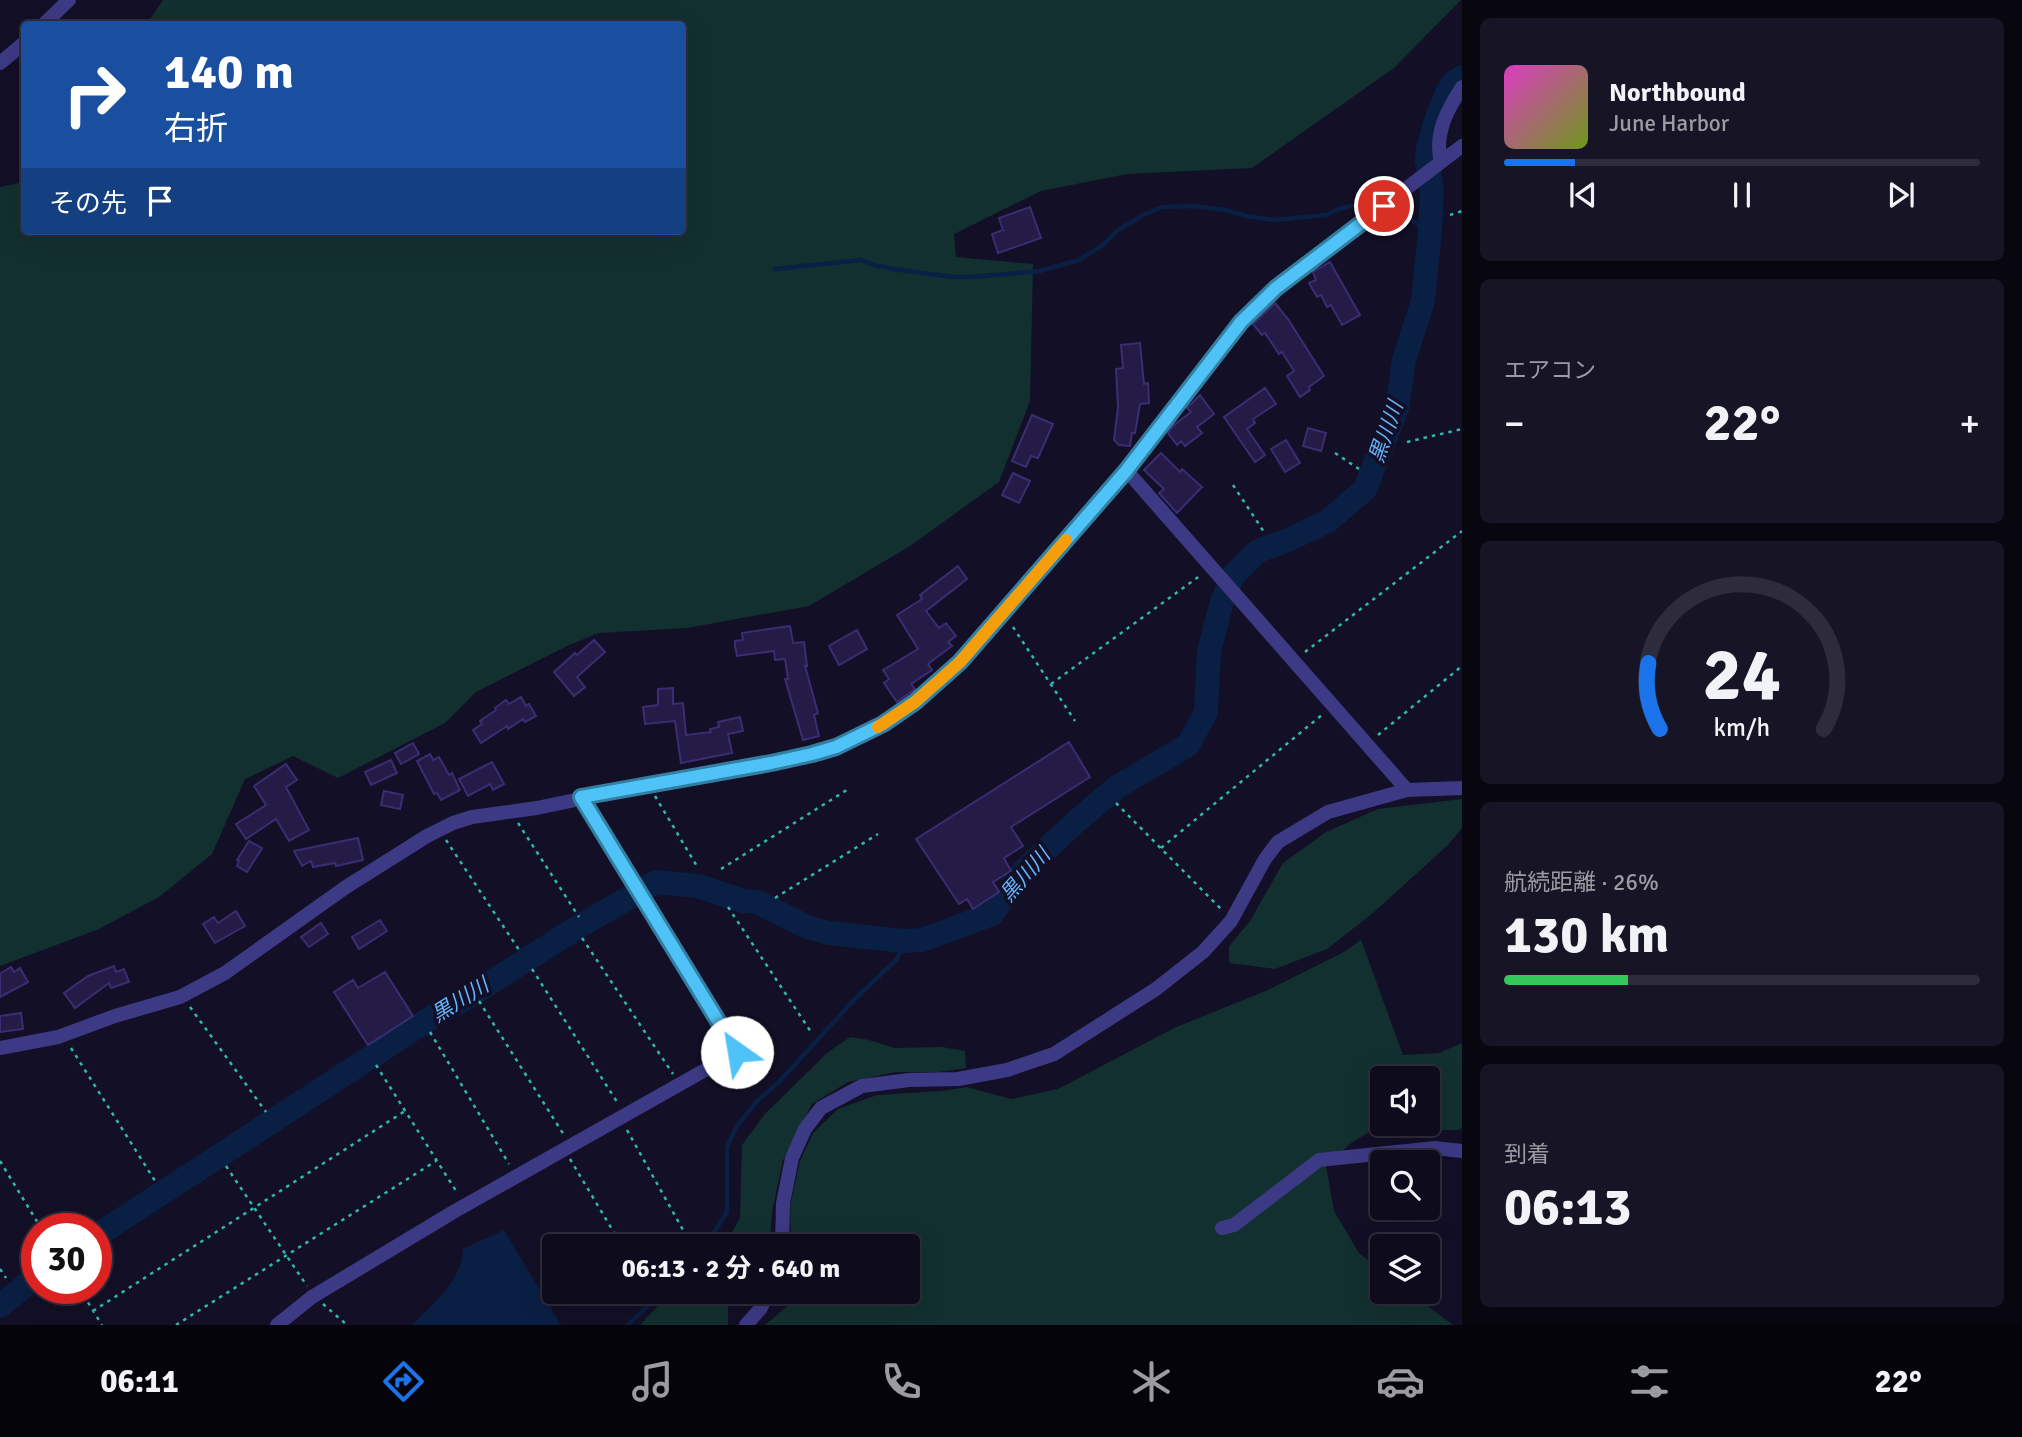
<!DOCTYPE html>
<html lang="ja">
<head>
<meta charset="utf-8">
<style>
	body { margin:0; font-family:Signika,"Noto Sans JP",sans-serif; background:#171425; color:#f1f3f6; height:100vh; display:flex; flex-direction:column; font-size:26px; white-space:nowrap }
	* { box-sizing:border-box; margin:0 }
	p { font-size:23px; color:#9b9ba3 }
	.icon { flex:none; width:38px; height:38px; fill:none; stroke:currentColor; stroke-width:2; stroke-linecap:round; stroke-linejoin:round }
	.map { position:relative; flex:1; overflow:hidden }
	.side { display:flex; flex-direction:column; gap:18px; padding:18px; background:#08060f; width:560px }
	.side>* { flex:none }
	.guide { position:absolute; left:21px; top:21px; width:665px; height:214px; border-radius:7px; box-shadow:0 7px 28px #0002,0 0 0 2px #2e2b3b; background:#1a4fa0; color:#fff; overflow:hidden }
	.tools { position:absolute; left:1370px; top:1066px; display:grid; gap:14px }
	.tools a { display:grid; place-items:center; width:70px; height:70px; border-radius:7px; background:#0e0b1c; box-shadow:0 7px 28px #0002,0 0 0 2px #2e2b3b; font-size:35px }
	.speed { position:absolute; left:21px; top:1213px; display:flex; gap:14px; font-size:35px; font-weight:700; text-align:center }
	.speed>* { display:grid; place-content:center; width:91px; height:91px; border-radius:50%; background:#0e0b1c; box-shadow:0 7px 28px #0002,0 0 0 2px #2e2b3b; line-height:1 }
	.speed .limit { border:10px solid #d22; background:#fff; color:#111 }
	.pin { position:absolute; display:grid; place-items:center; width:60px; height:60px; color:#fff; margin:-30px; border:4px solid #fff; border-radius:50%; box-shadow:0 2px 7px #0007 }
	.me { position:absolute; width:77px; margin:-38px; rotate:328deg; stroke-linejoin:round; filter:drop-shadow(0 0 5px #0008) }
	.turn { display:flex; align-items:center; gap:24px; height:147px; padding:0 28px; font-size:32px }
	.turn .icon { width:91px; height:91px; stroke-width:2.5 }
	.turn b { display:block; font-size:49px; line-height:60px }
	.then { display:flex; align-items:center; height:66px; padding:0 28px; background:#0003; gap:14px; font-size:26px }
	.big { font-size:52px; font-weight:700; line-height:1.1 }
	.side .card { flex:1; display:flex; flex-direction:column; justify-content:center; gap:10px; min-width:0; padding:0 24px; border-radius:10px; background:#171425 }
	.side .dial { align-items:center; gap:0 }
	.dial svg { height:182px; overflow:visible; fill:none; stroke:#2e2b3b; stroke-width:7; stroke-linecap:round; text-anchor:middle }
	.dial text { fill:#f1f3f6; stroke:none }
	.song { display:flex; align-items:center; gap:21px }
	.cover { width:84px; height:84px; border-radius:10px; background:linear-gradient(135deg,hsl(310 70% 55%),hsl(80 70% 35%)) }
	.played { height:7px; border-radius:4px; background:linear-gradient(90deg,#1a73e8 15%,#2e2b3b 15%) }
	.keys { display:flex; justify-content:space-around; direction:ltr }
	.heat { display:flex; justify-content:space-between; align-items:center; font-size:38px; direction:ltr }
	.charge { height:10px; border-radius:5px; background:linear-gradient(90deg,#34c759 26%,#2e2b3b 0) }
	.trip { position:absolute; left:542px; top:1234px; width:378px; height:70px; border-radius:7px; background:#0e0b1c; box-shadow:0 7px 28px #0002,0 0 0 2px #2e2b3b; font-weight:700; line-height:70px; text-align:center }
	.tab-bar { display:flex; height:112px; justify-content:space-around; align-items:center; background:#06040b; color:#9b9ba3 }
	.tab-bar .icon { width:49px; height:49px }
	.tab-bar .selected { color:#1a73e8 }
	.tab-bar b { font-size:32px; color:#f1f3f6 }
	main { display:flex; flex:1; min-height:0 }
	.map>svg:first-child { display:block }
	.green { fill:#12302f; fill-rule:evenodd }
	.water { fill:#0a1f44 }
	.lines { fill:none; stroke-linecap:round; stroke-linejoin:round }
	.stream { stroke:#0a1f44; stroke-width:4.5 }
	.river { stroke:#0a1f44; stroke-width:24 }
	.building { fill:#241b47; stroke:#3b2d73; stroke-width:2 }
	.path { stroke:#2fb8b0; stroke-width:2.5; stroke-dasharray:3.5 5; stroke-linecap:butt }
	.minor { stroke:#3d3a85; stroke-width:14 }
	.route-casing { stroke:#337fa1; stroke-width:18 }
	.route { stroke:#4fc3f7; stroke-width:12 }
	.slow { stroke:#f59e0b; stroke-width:12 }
	.labels { text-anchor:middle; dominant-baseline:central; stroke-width:7; stroke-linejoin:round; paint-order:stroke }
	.water-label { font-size:21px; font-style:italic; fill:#62b6ff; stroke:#130f26 }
</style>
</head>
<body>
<main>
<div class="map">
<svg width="1462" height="1325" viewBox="0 0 1462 1325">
	<rect width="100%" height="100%" fill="#130f26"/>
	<!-- green -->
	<path class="green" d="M 163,0 L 1461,0 L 1394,68 L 1252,168 L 1127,174 L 1041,191 L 954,234 L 956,257 L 1033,264 L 1030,401 L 999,482 L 910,546 L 809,606 L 687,628 L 599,633 L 569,645 L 476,692 L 445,723 L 338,778 L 293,756 L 245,779 L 212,854 L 159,897 L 99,929 L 0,966 L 0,187 L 24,182 L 24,231 L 682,231 L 682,24 L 147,24 Z
		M 1462,799 L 1462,828 L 1448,845 L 1373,913 L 1327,949 L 1275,969 L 1229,963 L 1229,946 L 1250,921 L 1283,863 L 1326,832 L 1378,809 Z
		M 1361,940 L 1403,1055 L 1439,1053 L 1462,1043 L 1462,1128 L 1458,1130 L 1371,1131 L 1351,1143 L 1326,1166 L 1334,1211 L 1359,1253 L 1382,1271 L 1382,1292 L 1409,1292 L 1453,1325 L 765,1325 L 790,1304 L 796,1292 L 908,1292 L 908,1246 L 791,1246 L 790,1206 L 800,1161 L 813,1133 L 838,1109 L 877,1095 L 941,1091 L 967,1087 L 1011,1099 L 1058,1089 L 1174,1028 L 1268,990 L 1342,953 ZM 1382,1078 L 1428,1078 L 1428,1124 L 1382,1124 Z
		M 850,1037 L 869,1040 L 894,1048 L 942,1047 L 965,1051 L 966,1068 L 939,1072 L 896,1072 L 848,1082 L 812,1104 L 783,1160 L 772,1212 L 770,1246 L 719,1246 L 731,1234 L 740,1218 L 742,1145 L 765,1114 L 827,1053 Z
		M 671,1292 L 738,1292 L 728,1306 L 728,1325 L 640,1325 Z"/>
	<!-- water -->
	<path class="water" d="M 504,1230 L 561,1325 L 412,1325 C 433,1304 462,1281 463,1249 Z"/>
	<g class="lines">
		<!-- stream -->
		<path class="stream" d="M 1385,208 L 1398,212 L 1430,231
			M 775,269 L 861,260 L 876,266 L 881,266 L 893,269 L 953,277 L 972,277 L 1040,271 L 1079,260 L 1104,244 L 1118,230 L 1145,214 L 1163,207 L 1193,206 L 1225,210 L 1247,216 L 1273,220 L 1326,215 L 1339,209 L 1355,205 L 1377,207
			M 705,1246 L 727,1212 L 727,1147 L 737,1126 L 758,1100 L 778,1083 L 853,1001 L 897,959 L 904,944 L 903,941
			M 628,1325 L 662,1292"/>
		<!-- river -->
		<path class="river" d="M 96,1236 L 440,1012 L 463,1000 L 578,927 L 656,882 L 698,886 L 743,901 L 757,902 L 807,927 L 829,933 L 903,941 L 922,940 L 947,931 L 992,914 L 1024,870 L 1079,819 L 1117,787 L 1188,745 L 1206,712 L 1209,651 L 1222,602 L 1232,577 L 1258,551 L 1288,540 L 1328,521 L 1365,489 L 1397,408 L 1404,360 L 1423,301 L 1430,231 L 1432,190 L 1427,161 L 1428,149 L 1437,117 L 1447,93 L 1453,83 L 1462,77
			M 0,1306 L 37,1276"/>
	</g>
	<!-- building -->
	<path class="building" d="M 1030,207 L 1041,238 L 998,253 L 992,234 L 1003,230 L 999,218 Z
		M 1330,262 L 1360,315 L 1342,325 L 1331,305 L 1327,307 L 1321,295 L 1317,297 L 1309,283 L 1316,280 L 1313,272 Z
		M 1275,303 L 1288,319 L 1324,376 L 1309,387 L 1310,390 L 1300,397 L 1287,376 L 1294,371 L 1282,352 L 1279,354 L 1265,333 L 1262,335 L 1253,324 Z
		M 1140,343 L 1144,384 L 1148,383 L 1149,403 L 1140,404 L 1135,433 L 1132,433 L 1130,446 L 1119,445 L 1114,440 L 1118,407 L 1116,369 L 1123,368 L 1121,345 Z
		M 1265,388 L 1276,404 L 1253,419 L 1255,423 L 1247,429 L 1265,455 L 1255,462 L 1224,417 Z
		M 1200,395 L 1214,414 L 1197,427 L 1202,433 L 1185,446 L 1181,441 L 1177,445 L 1168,433 L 1174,425 L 1191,412 L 1187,408 Z
		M 1032,415 L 1053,424 L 1038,458 L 1031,456 L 1026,467 L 1012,461 Z
		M 1308,428 L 1326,433 L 1321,451 L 1303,446 Z
		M 1286,440 L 1300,463 L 1285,472 L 1271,449 Z
		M 1161,453 L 1180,472 L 1182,469 L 1202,487 L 1177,513 L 1159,493 L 1164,489 L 1144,470 Z
		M 1013,473 L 1030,481 L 1019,503 L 1002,495 Z
		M 958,566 L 967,579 L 926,611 L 939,628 L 946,623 L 956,636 L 948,642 L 952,646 L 928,664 L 932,670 L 911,684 L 915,689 L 897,702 L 884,683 L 889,679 L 883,670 L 918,649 L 897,615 L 922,599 L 920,595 Z
		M 790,626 L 793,643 L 804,642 L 807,666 L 805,666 L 818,713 L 814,715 L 819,736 L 803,740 L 785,679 L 788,679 L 785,659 L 775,660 L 774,651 L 737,656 L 735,646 L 735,641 L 743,640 L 742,633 Z
		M 857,630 L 867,649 L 839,665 L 829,646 Z
		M 594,640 L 605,652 L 577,677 L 585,687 L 574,696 L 554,672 L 575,653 L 577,655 Z
		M 673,688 L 673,704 L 683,703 L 686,735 L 711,732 L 710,729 L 719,727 L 718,722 L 740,717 L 743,731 L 728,734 L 732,753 L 681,763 L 675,721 L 645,724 L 643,707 L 658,705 L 658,689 Z
		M 521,697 L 526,706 L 529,704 L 536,716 L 525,722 L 523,719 L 508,729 L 507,726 L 481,743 L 473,730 L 482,724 L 480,721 L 496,710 L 495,708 L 506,700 L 509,704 Z
		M 1069,742 L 1090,777 L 1011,827 L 1023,846 L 1004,858 L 1011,871 L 993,882 L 999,892 L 973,909 L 967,899 L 959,904 L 916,839 Z
		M 413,743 L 419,754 L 401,764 L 395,753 Z
		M 430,754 L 433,760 L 439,757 L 449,775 L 452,773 L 460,790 L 441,800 L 437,793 L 434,794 L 417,761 Z
		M 391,760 L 397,773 L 371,785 L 365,772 Z
		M 492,762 L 504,784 L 493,790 L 490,784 L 468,796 L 459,779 Z
		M 286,764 L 297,780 L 286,787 L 309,830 L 289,841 L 276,819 L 246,839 L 236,824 L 266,805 L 254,786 Z
		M 384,791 L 403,795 L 400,809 L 381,805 Z
		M 358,838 L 363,860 L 336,866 L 335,863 L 313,867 L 311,861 L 302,866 L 294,851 Z
		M 249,841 L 262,848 L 247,872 L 237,866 L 239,861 L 237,860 Z
		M 236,911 L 245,926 L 215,943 L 203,924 L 214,917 L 218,923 Z
		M 380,920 L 387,931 L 359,949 L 352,937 Z
		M 321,923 L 328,934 L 309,947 L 301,937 Z
		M 114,966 L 116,972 L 124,969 L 129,982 L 111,988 L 109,983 L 75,1008 L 64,993 L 88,976 Z
		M 11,967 L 14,972 L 20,968 L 28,982 L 0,997 L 0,974 Z
		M 385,972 L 413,1016 L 368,1045 L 334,992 L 353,980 L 358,988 Z
		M 21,1013 L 23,1029 L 0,1032 L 0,1016 Z"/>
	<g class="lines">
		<!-- path -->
		<path class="path" d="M 1450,215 L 1462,211
			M 1407,442 L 1462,429
			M 1335,453 L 1359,469
			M 1233,485 L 1264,532
			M 1013,627 L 1075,721
			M 1305,652 L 1462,531
			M 1051,684 L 1201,575
			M 1378,735 L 1462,666
			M 655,796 L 698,868
			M 1116,803 L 1221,909
			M 518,823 L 579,917
			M 446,840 L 521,953
			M 1161,848 L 1323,714
			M 721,869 L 850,788
			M 775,898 L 878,834
			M 728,907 L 811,1032
			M 582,938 L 673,1074
			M 532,969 L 619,1105
			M 479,1001 L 564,1135
			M 190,1007 L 266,1112
			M 430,1032 L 509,1164
			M 71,1048 L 157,1184
			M 376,1065 L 458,1194
			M 627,1130 L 692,1246
			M 570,1159 L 622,1246
			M 0,1161 L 41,1228
			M 226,1166 L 307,1286
			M 0,1269 L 6,1278
			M 79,1288 L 102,1325
			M 648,1292 L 649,1292
			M 323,1304 L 347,1325
			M 93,1311 L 405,1111
			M 176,1325 L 436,1161"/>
		<!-- minor -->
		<path class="minor" d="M 44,24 L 69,0
			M 0,63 L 24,43
			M 1441,162 C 1434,134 1447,110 1462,87
			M 1127,471 L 1407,790
			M 0,1048 L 58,1037 L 115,1016 L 180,997 L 225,973 L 346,887 L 427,836 L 453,823 L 472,817 L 537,808 L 656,783 L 771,763 L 836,747 L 883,725 L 915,702 L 960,662 L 1127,471 L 1241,322 L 1276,288 L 1462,146
			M 1222,1228 L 1234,1225 L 1319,1160 L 1435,1148 L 1462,1151
			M 782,1246 L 783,1203 L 792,1158 L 805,1129 L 821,1108 L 862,1086 L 909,1080 L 958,1079 L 1007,1070 L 1054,1054 L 1156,989 L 1203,952 L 1231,921 L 1265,859 L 1278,842 L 1328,812 L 1407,790 L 1462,788
			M 277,1325 L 312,1297 L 455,1211 L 737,1052 L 581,797
			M 746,1325 L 761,1308 L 768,1292"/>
	</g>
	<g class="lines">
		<!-- route casing -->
		<g class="route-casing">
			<path id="route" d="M 737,1052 L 581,797 L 771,763 L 812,754 L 836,747 L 883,724 L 915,702 L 960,662 L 1126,471 L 1241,322 L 1276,288 L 1384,206"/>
		</g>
		<!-- route -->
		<use href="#route" class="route"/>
		<!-- slow -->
		<path class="slow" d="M 878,727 L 915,702 L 960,662 L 1066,540"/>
	</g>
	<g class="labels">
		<!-- water labels -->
		<g class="water-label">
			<text transform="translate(1386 432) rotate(-71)">黒川川</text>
			<text transform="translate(1025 875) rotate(-49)">黒川川</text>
			<text transform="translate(460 1000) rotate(-32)">黒川川</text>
		</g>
	</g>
</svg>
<div class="tools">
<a><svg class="icon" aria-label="sound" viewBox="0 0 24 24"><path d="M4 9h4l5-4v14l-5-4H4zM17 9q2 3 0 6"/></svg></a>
<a><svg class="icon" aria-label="search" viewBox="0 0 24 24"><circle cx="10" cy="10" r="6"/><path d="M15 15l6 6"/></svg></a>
<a><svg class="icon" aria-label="layers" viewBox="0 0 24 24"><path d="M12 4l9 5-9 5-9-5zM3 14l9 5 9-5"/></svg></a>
</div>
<div class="speed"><div class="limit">30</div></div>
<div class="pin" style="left:1384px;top:206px;background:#d93025"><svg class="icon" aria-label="arrive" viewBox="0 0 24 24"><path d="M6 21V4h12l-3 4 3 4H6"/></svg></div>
<svg class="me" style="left:737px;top:1052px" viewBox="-20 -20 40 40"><circle r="19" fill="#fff"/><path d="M0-13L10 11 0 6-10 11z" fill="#4fc3f7"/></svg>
<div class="trip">06:13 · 2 分 · 640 m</div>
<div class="guide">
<div class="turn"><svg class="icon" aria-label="right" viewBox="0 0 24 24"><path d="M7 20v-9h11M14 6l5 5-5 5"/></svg><div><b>140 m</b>右折</div></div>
<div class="then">その先<svg class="icon" aria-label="arrive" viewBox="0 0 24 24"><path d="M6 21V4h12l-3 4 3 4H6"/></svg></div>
</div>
</div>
<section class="side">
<div class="card">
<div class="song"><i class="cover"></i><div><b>Northbound</b><p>June Harbor</p></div></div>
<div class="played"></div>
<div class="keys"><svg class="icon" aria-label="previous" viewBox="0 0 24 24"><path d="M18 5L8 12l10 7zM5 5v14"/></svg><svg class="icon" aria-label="pause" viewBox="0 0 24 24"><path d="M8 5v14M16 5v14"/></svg><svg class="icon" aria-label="next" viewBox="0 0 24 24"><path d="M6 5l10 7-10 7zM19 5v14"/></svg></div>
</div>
<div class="card"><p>エアコン</p>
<div class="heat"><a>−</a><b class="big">22°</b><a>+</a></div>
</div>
<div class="card dial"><svg viewBox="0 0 100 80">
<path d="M14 69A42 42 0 1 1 86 69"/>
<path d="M14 69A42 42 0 0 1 9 40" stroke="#1a73e8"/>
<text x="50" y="56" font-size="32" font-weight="700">24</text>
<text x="50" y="72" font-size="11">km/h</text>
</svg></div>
<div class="card"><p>航続距離 · 26%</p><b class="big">130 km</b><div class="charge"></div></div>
<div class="card"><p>到着</p><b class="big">06:13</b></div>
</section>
</main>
<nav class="tab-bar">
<b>06:11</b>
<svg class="icon selected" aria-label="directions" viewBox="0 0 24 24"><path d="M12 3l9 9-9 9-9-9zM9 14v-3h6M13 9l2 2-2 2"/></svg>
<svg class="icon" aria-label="music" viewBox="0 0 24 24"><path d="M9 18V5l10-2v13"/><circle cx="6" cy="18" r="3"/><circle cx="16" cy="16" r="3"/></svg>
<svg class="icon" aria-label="phone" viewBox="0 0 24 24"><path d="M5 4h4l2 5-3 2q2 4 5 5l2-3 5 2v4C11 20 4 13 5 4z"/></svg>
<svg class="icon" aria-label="climate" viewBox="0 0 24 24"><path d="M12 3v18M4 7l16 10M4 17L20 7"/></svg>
<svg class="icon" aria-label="car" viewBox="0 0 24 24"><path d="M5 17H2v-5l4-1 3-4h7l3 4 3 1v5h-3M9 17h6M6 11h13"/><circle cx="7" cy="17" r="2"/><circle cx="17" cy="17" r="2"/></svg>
<svg class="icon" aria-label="filters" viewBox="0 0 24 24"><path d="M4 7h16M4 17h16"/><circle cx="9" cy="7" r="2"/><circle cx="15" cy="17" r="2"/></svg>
<b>22°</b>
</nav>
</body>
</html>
